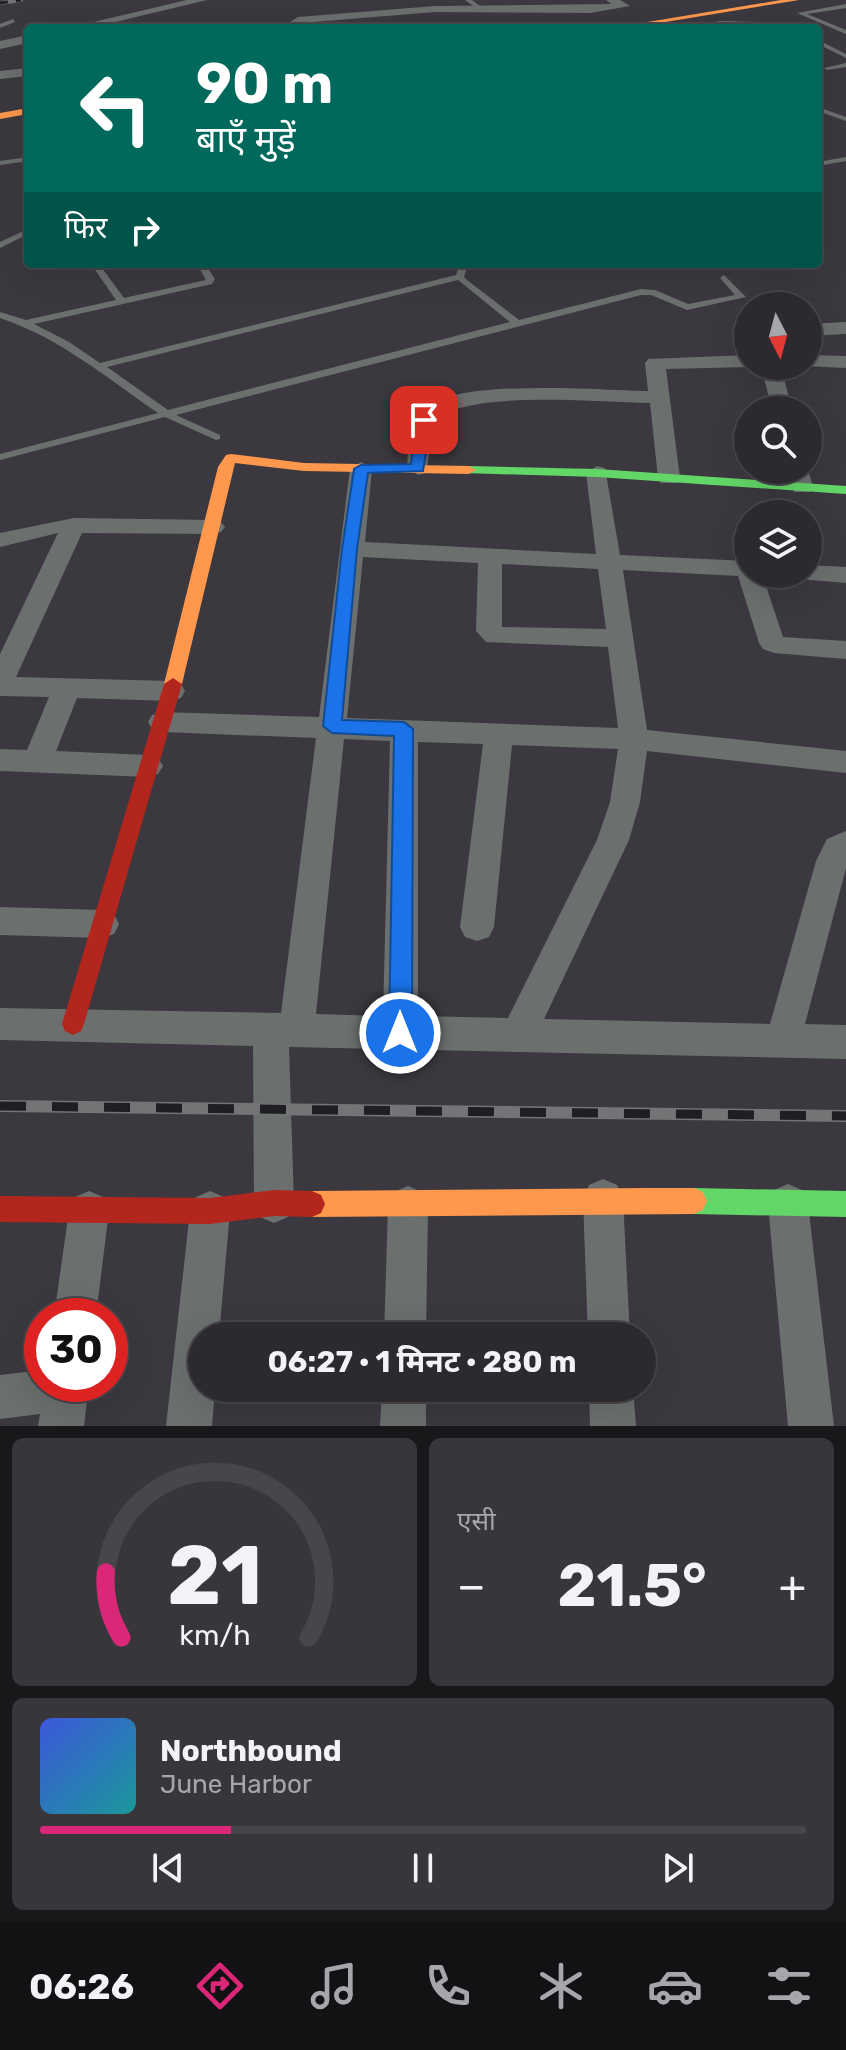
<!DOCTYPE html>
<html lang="hi">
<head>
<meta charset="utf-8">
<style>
	body { margin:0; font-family:Rubik,"Noto Sans Devanagari",sans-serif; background:#38363b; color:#f1f3f6; height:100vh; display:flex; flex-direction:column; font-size:30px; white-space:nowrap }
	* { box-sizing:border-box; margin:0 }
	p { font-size:26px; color:#a6a7aa }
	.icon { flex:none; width:44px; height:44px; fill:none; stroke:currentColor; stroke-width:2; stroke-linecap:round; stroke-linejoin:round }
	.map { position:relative; height:1426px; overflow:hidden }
	.details { display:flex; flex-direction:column; gap:12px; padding:12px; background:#18171a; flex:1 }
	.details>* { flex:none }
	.hud { position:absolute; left:24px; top:24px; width:798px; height:244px; border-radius:8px; box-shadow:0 8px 32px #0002,0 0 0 2px #48464b; background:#00695c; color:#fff; overflow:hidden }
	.needle { width:52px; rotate:174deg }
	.fabs { position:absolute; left:734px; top:292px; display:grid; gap:16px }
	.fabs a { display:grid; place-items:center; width:88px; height:88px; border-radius:50%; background:#2c2a2f; box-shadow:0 8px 32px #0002,0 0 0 2px #48464b; font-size:40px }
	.speed { position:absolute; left:24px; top:1298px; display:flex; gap:16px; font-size:40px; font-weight:700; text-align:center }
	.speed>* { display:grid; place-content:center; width:104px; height:104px; border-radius:50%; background:#2c2a2f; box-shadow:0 8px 32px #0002,0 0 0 2px #48464b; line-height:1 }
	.speed .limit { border:12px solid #d22; background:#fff; color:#111 }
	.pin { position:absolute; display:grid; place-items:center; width:68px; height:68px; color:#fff; margin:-34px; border-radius:16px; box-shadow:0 4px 12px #0006 }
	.me { position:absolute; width:88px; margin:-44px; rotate:0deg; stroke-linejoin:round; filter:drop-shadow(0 0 6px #0008) }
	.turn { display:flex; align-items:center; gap:28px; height:168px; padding:0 40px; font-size:36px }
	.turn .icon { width:104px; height:104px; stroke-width:2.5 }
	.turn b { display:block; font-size:56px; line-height:68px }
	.then { display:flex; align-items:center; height:76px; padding:0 40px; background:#0003; gap:16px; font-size:30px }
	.big { font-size:60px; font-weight:700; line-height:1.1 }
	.details .card { flex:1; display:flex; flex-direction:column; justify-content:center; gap:12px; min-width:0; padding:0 28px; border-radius:12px; background:#38363b }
	.details .dial { align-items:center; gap:0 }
	.dial svg { height:208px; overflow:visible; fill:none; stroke:#48464b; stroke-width:7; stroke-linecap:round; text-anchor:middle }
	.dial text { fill:#f1f3f6; stroke:none }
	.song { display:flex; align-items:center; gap:24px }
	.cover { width:96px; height:96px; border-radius:12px; background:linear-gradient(135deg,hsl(230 70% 55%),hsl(180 70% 35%)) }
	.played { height:8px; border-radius:4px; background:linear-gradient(90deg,#db2777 25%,#48464b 25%) }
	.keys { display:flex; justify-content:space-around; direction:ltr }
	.heat { display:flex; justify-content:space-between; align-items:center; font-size:44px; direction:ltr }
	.details .tiles { flex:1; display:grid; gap:12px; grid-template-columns:1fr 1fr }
	.card:last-child { grid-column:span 2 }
	.trip { position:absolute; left:188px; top:1322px; width:468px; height:80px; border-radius:40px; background:#2c2a2f; box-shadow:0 8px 32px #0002,0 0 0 2px #48464b; font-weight:700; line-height:80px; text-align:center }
	.menu { display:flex; height:128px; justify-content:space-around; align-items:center; background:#121113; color:#a6a7aa }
	.menu .icon { width:56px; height:56px }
	.menu .on { color:#db2777 }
	.menu b { font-size:36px; color:#f1f3f6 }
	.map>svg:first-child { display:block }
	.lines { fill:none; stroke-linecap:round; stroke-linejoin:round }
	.lane { fill:#6b706f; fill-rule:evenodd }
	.street { fill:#6b706f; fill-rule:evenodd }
	.fast { fill:#63d668; fill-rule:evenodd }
	.slow { fill:#ff974d; fill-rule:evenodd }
	.jam { fill:#b3261e; fill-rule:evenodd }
	.rail-far1-casing { stroke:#727475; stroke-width:4 }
	.rail-casing { stroke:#727475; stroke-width:12 }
	.rail-far1 { stroke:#201e24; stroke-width:3; stroke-dasharray:8; stroke-linecap:butt }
	.rail { stroke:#201e24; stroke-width:9; stroke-dasharray:26; stroke-linecap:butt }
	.route { fill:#1a73e8; stroke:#114b97; stroke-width:2 }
</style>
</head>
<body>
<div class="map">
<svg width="846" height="1426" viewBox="0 0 846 1426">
	<rect width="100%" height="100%" fill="#3b383f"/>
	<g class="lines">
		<!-- lane -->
		<path class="lane" d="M 465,0 L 472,0 L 484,9 L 479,10 Z
			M 846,4 L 846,8 L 807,14 L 846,30 L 846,34 L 797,13 Z
			M 13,19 L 15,22 L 0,28 L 0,24 Z
			M 720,21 L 785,23 L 788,25 L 720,25 L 686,28 Z
			M 818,40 L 846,54 L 846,58 L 818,44 Z
			M 846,63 L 846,67 L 827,70 L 824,68 Z
			M 818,107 L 846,117 L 846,121 L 818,111 Z
			M 28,157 L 28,161 L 0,165 L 0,161 Z
			M 846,157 L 846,161 L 818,166 L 818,162 Z
			M 28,229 L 28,234 L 0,248 L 0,242 Z
			M 91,264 L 99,264 L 124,298 L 206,280 L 197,264 L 205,264 L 215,279 L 212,284 L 34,324 L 69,342 L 100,363 L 456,275 L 460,264 L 468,264 L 464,277 L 467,280 L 519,320 L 641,289 L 655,290 L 688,304 L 735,295 L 720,278 L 724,275 L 746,297 L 687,310 L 651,295 L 641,295 L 176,415 L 220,435 L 220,439 L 216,440 L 165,417 L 0,460 L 0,454 L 158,413 C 107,378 60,338 0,318 L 0,312 L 26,320 L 116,300 ZM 458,280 L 510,322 L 168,410 L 107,367 Z"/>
		<!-- street -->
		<path class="street" d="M 187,0 L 207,0 L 90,28 L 68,28 Z
			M 606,0 L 620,0 L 630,6 L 590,13 L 435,12 L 301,23 L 303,28 L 291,28 L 289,23 L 298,17 L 435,6 L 611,4 Z
			M 28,35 L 28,43 L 0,49 L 0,41 Z
			M 28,68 L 28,76 L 0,79 L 0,71 Z
			M 846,322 L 846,334 L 808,336 L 808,324 Z
			M 748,355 L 748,366 L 752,366 L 748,367 L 666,369 L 680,478 L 677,483 L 661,483 L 658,478 L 650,403 C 598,402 475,390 435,419 L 426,473 L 418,475 L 407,468 C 409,450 406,422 422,409 C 457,378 600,390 648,391 L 645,363 L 648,359 Z
			M 808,355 L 846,356 L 846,368 L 804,366 L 808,366 Z
			M 761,366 L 781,366 L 792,410 L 772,410 Z
			M 361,462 L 372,469 L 365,542 L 596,554 L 586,473 L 597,466 L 605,468 L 620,555 L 748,561 L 748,574 L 762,574 L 783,637 L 846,641 L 846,659 L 774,653 L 763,649 L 759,643 L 738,576 L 623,570 L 647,730 L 846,751 L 846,773 L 647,751 L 640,802 L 629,840 L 544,1019 L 770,1024 L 816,861 L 827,839 L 846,831 L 846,868 L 805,1024 L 846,1025 L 846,1059 L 289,1047 L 294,1203 L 288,1217 L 274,1223 L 260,1217 L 254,1203 L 253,1046 L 0,1040 L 0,1008 L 281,1013 L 316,738 L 162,732 L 152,729 L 148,722 L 152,715 L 162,712 L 319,717 L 350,469 ZM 363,557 L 478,563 L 476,631 L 486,642 L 608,647 L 618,728 L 347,718 ZM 502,564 L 598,569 L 606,629 L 502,627 ZM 344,739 L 390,741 L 383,1016 L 316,1014 ZM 418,742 L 483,744 L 460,927 L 465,937 L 477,941 L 489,937 L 494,927 L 512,745 L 618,749 L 610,802 L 597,840 L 508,1018 L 418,1016 Z
			M 786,470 L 808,470 L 813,487 L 810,492 L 794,492 Z
			M 74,518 L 213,520 L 221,522 L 225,527 L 221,532 L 213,534 L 82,533 L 16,677 L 171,681 L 181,684 L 185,691 L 181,698 L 171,701 L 77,698 L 56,751 L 148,755 L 158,758 L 163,766 L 158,774 L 148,777 L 0,771 L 0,749 L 27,750 L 49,697 L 0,696 L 0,654 L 58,533 L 0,547 L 0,533 Z
			M 808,565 L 846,567 L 846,583 L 799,579 L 796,574 L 808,574 Z
			M 0,907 L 102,910 L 114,914 L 119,924 L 114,934 L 102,938 L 0,935 Z
			M 603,1179 L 617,1185 L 623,1199 L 630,1336 L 588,1336 L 583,1199 L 589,1185 Z
			M 788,1184 L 802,1190 L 808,1204 L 834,1426 L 788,1426 L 768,1204 L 774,1190 Z
			M 408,1186 L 422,1192 L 428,1206 L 426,1336 L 384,1336 L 388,1206 L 394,1192 Z
			M 89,1191 L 103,1197 L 109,1211 L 96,1316 L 54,1316 L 69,1211 L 75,1197 Z
			M 210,1191 L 224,1197 L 230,1211 L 219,1336 L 202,1336 L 202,1388 L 215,1388 L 212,1426 L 166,1426 L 190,1211 L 196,1197 Z
			M 42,1370 L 42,1384 L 89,1384 L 84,1426 L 38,1426 L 40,1414 L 0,1419 L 0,1375 Z
			M 382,1388 L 426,1388 L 426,1426 L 380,1426 Z
			M 589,1388 L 633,1388 L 636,1426 L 590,1426 Z"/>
		<!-- fast -->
		<path class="fast" d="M 469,466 L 597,469 L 846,486 L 846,494 L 597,477 L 464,473 L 462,470 Z
			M 694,1188 L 846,1191 L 846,1217 L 694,1214 L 685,1210 L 681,1201 L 685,1192 Z"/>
		<!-- slow -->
		<path class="slow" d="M 781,0 L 799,0 L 629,28 L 611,28 Z
			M 28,108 L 28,114 L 0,119 L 0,113 Z
			M 231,454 L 304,463 L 469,466 L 476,470 L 469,474 L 304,471 L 235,463 L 182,684 L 173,690 L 164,684 L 218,467 L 226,455 Z
			M 646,1188 L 694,1188 L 703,1192 L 707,1201 L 703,1210 L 694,1214 L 312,1217 L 303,1213 L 299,1204 L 303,1195 L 312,1191 Z"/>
		<!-- jam -->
		<path class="jam" d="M 173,678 L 182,684 L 84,1024 L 81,1031 L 73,1035 L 65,1031 L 62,1024 L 164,684 Z
			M 274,1190 L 312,1191 L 321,1195 L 325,1204 L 321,1213 L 312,1217 L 274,1216 L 210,1224 L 0,1222 L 0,1196 L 210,1198 Z"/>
		<!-- rail-far1 casing -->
		<g class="rail-far1-casing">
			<path id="rail-far1" d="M 0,3 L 21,0"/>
		</g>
		<!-- rail casing -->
		<g class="rail-casing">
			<path id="rail" d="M 0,1106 L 846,1116"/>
		</g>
		<!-- rail-far1 -->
		<use href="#rail-far1" class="rail-far1"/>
		<!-- rail -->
		<use href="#rail" class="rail"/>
	</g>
	<!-- route -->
	<path class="route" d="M 424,416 L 431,420 L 423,471 L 368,473 L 357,549 L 342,720 L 404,722 L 413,729 L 412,1033 L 408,1040 L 400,1043 L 392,1040 L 389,1033 L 394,736 L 332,733 L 323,726 L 342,549 L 354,469 L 361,465 L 411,464 L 417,420 Z"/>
</svg>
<div class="fabs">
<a><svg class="needle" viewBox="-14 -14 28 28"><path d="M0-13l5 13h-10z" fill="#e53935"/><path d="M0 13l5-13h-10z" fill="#a6a7aa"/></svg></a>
<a><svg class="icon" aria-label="search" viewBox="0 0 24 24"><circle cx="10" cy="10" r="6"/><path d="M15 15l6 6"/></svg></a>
<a><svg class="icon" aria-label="layers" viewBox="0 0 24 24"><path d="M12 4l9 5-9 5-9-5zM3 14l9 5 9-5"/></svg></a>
</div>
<div class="speed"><div class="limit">30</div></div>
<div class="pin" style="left:424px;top:420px;background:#d93025"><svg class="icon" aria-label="arrive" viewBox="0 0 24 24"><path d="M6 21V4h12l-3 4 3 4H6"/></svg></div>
<svg class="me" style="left:400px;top:1033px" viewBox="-20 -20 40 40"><circle r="17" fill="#1a73e8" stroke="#fff" stroke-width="3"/><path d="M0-11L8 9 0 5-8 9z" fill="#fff"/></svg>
<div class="trip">06:27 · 1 मिनट · 280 m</div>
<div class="hud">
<div class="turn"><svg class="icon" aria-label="left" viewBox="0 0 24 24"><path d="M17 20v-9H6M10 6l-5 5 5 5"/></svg><div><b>90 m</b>बाएँ मुड़ें</div></div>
<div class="then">फिर<svg class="icon" aria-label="right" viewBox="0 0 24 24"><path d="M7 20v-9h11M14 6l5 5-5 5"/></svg></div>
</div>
</div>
<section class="details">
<div class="tiles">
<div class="card dial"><svg viewBox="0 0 100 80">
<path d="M14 69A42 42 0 1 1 86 69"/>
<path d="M14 69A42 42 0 0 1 8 44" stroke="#db2777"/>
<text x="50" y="56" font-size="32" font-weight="700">21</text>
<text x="50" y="72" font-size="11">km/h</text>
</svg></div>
<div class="card"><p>एसी</p>
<div class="heat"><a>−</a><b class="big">21.5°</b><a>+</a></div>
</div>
<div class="card">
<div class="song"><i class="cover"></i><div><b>Northbound</b><p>June Harbor</p></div></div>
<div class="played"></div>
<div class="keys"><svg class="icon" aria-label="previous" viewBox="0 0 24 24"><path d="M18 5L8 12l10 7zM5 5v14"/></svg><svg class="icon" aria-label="pause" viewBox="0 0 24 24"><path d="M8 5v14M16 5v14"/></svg><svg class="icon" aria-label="next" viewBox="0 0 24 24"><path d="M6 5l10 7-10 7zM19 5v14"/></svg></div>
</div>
</div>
</section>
<nav class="menu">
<b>06:26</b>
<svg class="icon on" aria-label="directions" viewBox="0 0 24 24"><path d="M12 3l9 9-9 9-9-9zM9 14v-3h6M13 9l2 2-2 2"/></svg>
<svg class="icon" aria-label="music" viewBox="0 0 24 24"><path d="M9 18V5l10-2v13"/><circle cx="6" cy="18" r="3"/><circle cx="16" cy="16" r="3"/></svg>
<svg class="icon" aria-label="phone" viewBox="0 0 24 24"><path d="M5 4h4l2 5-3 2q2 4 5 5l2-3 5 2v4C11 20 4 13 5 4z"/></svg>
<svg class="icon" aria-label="climate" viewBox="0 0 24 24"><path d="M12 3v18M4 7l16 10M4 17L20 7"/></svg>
<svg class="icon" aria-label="car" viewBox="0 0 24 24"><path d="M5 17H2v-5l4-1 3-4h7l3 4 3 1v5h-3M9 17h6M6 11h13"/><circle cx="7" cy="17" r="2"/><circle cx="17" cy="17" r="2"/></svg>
<svg class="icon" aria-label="filters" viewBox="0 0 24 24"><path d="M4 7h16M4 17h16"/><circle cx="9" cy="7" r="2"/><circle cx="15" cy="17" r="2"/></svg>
</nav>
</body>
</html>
